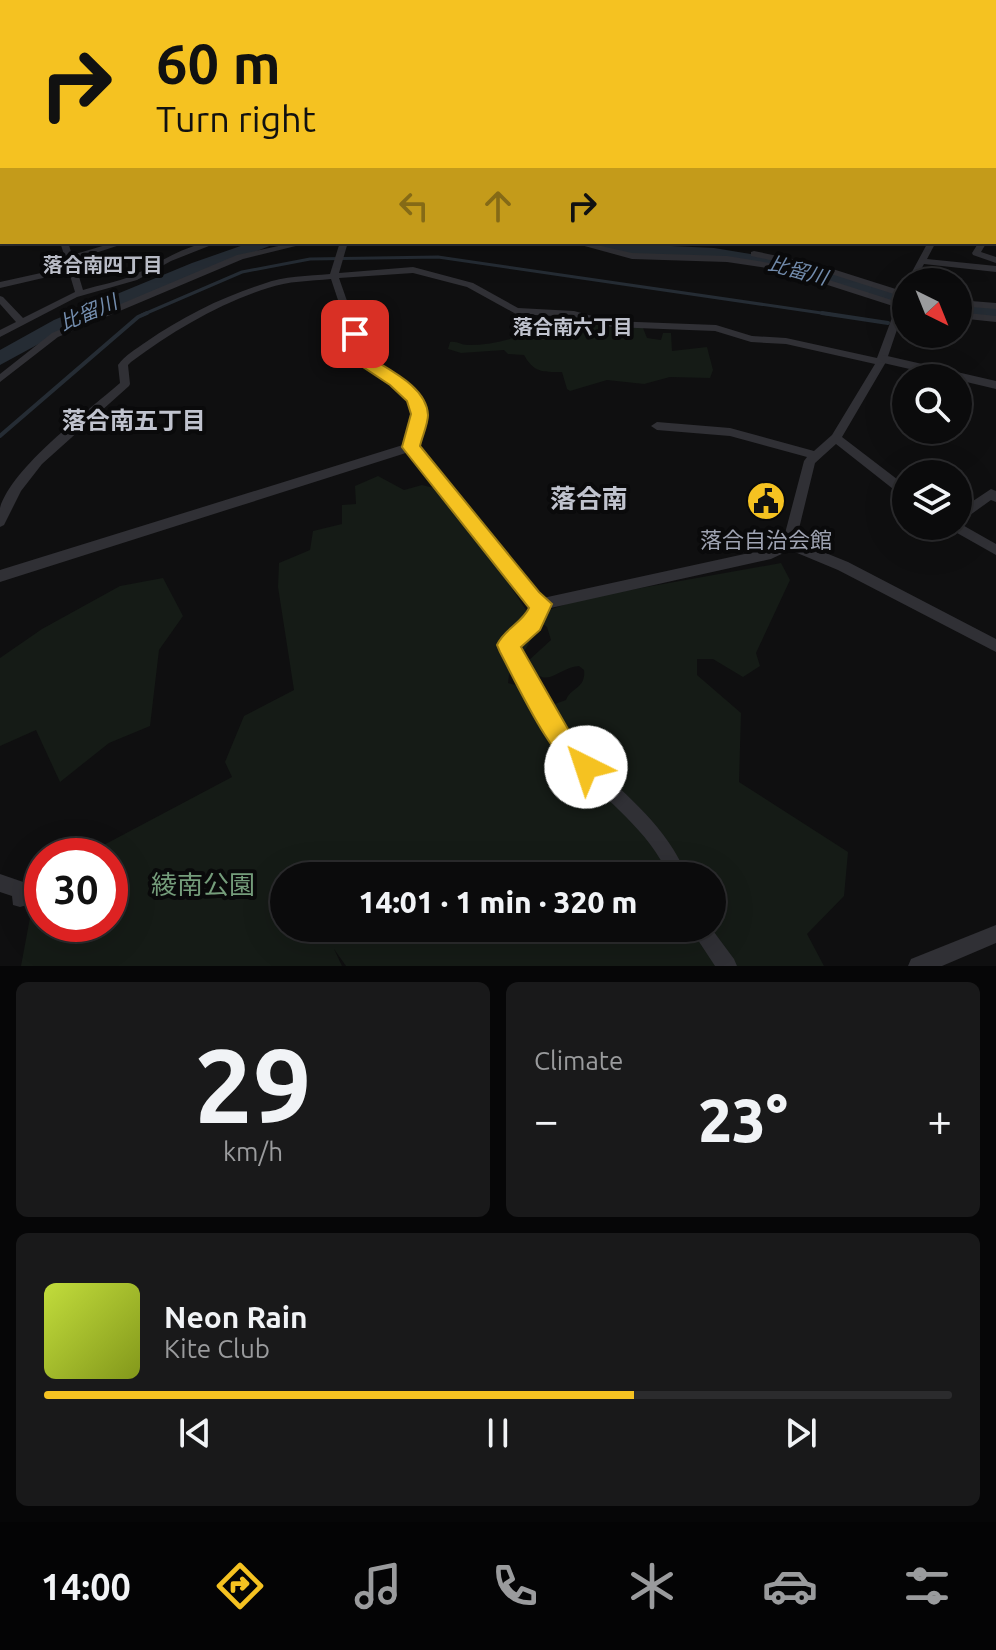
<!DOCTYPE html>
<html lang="en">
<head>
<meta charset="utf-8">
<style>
	body { margin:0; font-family:Ubuntu,"Noto Sans JP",sans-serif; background:#19191a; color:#f1f3f6; height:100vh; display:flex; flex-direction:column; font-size:30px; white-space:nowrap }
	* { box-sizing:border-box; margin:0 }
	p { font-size:26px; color:#9a9b9d }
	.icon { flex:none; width:44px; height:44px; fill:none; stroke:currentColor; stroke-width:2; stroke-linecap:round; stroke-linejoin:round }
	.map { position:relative; height:966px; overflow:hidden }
	.details { display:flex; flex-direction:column; gap:16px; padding:16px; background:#060607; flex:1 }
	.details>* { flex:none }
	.banner { position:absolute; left:0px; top:0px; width:996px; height:244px; box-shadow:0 8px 32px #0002,0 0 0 2px #2b2b2d; background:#f5c221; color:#111; overflow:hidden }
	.needle { width:52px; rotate:137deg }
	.buttons { position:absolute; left:892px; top:268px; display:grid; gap:16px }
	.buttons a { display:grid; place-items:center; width:80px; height:80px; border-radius:50%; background:#0b0b0c; box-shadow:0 8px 32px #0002,0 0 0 2px #2b2b2d; font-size:40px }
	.speed { position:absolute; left:24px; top:838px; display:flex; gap:16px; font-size:40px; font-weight:700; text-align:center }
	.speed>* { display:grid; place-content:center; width:104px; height:104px; border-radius:50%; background:#0b0b0c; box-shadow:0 8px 32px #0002,0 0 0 2px #2b2b2d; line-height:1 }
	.speed .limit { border:12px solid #d22; background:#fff; color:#111 }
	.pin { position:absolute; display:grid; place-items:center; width:68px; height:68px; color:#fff; margin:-34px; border-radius:16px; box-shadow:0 4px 12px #0006 }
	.me { position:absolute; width:88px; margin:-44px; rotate:319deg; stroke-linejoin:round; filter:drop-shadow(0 0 6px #0008) }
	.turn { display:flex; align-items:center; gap:28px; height:168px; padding:0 24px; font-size:36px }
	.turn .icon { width:104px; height:104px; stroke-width:2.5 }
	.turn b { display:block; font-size:56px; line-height:68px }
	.lanes { display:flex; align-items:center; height:76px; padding:0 24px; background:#0003; justify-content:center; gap:40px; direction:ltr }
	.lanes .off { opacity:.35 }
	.big { font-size:60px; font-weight:800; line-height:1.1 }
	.details .widget { flex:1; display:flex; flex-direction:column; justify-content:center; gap:12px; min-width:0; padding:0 28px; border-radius:12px; background:#19191a }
	.details .dial { align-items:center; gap:0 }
	.dial b { font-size:104px; line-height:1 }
	.song { display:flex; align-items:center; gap:24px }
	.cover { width:96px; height:96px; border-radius:12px; background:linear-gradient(135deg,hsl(70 70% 55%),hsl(70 70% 35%)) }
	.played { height:8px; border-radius:4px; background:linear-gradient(90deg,#f5c221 65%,#2b2b2d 65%) }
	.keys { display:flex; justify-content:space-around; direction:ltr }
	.heat { display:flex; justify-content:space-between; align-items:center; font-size:44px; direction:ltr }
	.details .tiles { flex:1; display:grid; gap:16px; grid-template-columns:1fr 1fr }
	.widget:last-child { grid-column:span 2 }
	.trip { position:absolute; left:270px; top:862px; width:456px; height:80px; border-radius:40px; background:#0b0b0c; box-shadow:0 8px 32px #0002,0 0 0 2px #2b2b2d; font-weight:800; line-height:80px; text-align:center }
	.tab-bar { display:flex; height:128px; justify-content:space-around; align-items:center; background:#040405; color:#9a9b9d }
	.tab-bar .icon { width:56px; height:56px }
	.tab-bar .active { color:#f5c221 }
	.tab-bar b { font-size:36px; color:#f1f3f6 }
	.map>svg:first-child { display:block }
	.green { fill:#151b16; fill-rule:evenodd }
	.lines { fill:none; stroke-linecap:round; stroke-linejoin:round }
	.stream-far1 { stroke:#252c34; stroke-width:3 }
	.stream { stroke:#252c34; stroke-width:4 }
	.river { fill:#252c34; fill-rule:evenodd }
	.minor { fill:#303035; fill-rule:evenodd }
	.tertiary { fill:#303035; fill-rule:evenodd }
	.primary { fill:#4c4d54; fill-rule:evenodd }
	.route { fill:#f5c221; stroke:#9f7e15; stroke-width:2 }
	.labels { text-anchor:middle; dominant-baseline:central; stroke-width:8; stroke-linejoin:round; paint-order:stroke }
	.far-neighbourhood-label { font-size:20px; font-weight:bold; fill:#c0c3ce; stroke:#0a0a0b }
	.far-water-label { font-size:20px; font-style:italic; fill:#748eaf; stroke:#0a0a0b }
	.poi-label { font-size:22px; fill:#9fa3b2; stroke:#0a0a0b }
	.neighbourhood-label { font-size:24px; font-weight:bold; fill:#c0c3ce; stroke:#0a0a0b }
	.quarter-label { font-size:26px; font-weight:bold; fill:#c0c3ce; stroke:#0a0a0b }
	.near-park-label { font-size:26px; fill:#759d7b; stroke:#0a0a0b }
</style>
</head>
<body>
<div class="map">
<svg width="996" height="966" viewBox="0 0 996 966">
	<rect width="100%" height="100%" fill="#0f0f10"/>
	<!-- green -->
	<path class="green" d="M 558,317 L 576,317 L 614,328 L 643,328 L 647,338 L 661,340 L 663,333 L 671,333 L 672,351 L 707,347 L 713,370 L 710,378 L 670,377 L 644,384 L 607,380 L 570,391 L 567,389 L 562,372 C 543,372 534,373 524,355 L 508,354 L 504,350 L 461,353 L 448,349 L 450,342 C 458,341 460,345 468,345 C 502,345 529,334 558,317 Z
		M 378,476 L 404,490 L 422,485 L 438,489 L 504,576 L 530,616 L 585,598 L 781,563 L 790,580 L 756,653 L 760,666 L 743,677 L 713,659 L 697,659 L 697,675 L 741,713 L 739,782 L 848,852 L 844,896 L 807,934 L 824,966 L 346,966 L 334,949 L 342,966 L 21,966 L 37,880 L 42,878 L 42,924 L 110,924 L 110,856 L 83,856 L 232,777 L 225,762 L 244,716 L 294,690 L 278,587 L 279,563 L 310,550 L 313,531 L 342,524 L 342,505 L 356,504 L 355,486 ZM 539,621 L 547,627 L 551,640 L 528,661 C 544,694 556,668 579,666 L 584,670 C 586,689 571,687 566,700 L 552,705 L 527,688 L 508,683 L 509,675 L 533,637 L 529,632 ZM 284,876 L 712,876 L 712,928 L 284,928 Z
		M 163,578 L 183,616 L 159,650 L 150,726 L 109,743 L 60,782 L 36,730 L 0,746 L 0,658 L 42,629 L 120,586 Z"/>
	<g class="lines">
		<!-- stream-far1 -->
		<path class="stream-far1" d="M 142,315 L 242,272 L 310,259 L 438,257 L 835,315"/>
		<!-- stream -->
		<path class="stream" d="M 822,313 L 888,323
			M 0,436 L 138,317 L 147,313"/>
		<!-- river -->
		<path class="river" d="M 252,242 L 279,242 L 68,328 L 0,365 L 0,350 L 54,320 L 192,263 Z
			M 585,242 L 714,248 L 781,259 L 906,295 L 906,307 L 779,269 L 714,258 L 627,255 L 587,246 Z
			M 958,303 L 996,306 L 996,318 L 958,315 Z"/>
		<!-- minor -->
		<path class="minor" d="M 275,0 L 280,0 L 274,2 Z
			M 616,0 L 620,0 L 620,2 L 616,2 Z
			M 944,0 L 949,0 L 950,2 L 945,2 Z
			M 0,1 L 30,1 L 32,2 L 0,3 Z
			M 994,36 L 996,37 L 996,41 L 994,40 Z
			M 994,87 L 996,88 L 996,92 L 994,91 Z
			M 994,147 L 996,147 L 996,151 L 994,151 Z
			M 0,164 L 2,164 L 2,168 L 0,168 Z
			M 994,207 L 996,207 L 996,217 L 994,217 Z
			M 60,242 L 68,242 L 72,255 L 116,242 L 129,242 L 74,260 L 83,290 C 99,285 117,282 132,276 C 160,263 187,242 219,242 L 171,261 L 137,280 L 77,297 L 0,337 L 0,330 L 16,322 L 0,304 L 0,296 L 3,297 L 23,318 L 75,292 L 69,272 L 0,288 L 0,282 L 68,267 Z
			M 297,242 L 312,242 L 243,259 L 58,337 L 0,382 L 0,374 L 52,333 L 237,255 Z
			M 340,242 L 348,242 L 339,273 L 413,267 L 473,283 L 518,308 L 574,311 L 611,321 L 716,325 L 752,336 L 786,338 L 877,358 L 896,307 L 781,270 L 727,262 L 632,259 L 570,242 L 584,242 L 632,253 L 727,256 L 782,265 L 898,302 L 900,296 L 815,269 L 751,256 L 751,252 L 754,251 L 820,265 L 902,291 L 906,289 L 906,310 L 904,309 L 886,362 L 842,437 L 906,486 L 906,498 L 902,496 L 836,444 L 815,463 L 796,541 L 848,562 L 996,639 L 996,652 L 838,570 L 790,550 L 771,559 L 546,609 L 538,627 L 516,647 C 533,679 549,713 573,741 C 613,788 663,817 687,876 L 669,876 C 649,830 606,801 573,765 C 541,730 521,687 501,645 L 503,640 L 528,619 L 533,606 L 527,602 L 409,452 L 0,582 L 0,570 L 406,444 L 415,414 L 409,400 L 392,383 L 358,360 L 331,279 C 310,281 288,281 268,288 C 218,304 173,331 131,362 L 128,365 L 130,384 L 129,386 L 42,464 L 21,491 L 4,525 L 0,527 C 0,521 0,514 0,508 C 12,467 87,412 120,383 L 118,365 C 125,355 136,349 146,342 C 182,317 222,297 263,284 C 284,276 308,276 330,274 ZM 413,273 L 467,287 L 516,314 L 574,317 L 611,327 L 715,331 L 751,342 L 786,344 L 875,364 L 832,435 L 814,451 L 730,428 L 657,422 L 651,426 L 657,430 L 730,436 L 807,457 L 804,461 L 783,541 L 768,549 L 543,598 L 537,594 L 417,446 L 425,414 L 419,399 L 400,379 L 367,358 L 339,278 Z
			M 928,242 L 936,242 L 927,259 L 996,266 L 996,272 L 924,264 L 914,282 L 906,283 Z
			M 979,242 L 987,242 L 981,252 L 996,257 L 996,263 L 973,255 L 972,253 Z
			M 958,300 L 996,303 L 996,309 L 958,306 Z
			M 958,312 L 996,316 L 996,322 L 958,318 Z
			M 991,489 L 996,491 L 996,502 L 991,500 L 959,523 L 996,544 L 996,555 L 950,529 L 948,526 L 958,526 L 958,511 Z
			M 0,874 L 29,884 L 32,890 L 27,905 L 20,907 L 13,905 L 12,896 L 0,892 Z
			M 996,925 L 996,943 L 942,966 L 908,966 L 911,959 Z
			M 690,928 L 711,928 L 734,959 L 737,966 L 715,966 Z"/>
		<!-- tertiary -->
		<path class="tertiary" d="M 637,0 L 643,0 L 643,2 L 637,2 Z
			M 994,102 L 996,102 L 996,107 L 994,107 Z
			M 0,149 L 2,149 L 2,153 L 0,153 Z
			M 883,355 L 996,381 L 996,389 L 958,380 L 958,378 L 949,378 L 879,362 L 879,356 Z"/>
		<!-- primary -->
		<path class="primary" d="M 994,93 L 996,93 L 996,99 L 994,99 Z"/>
	</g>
	<!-- route -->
	<path class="route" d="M 355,330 L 362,334 L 369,357 C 389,370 427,387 428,415 C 428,424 422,437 420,446 L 539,592 L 552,604 L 540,630 L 521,647 L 568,729 L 595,758 L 598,767 L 595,776 L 586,779 C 554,766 517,684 500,652 L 497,645 C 504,629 522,623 529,608 L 405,451 L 402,447 L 411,414 L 407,401 L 390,385 L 357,363 L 347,334 Z"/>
	<!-- icons -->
	<defs>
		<g id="civic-disc" transform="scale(2)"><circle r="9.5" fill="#f5c221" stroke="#0a0a0b"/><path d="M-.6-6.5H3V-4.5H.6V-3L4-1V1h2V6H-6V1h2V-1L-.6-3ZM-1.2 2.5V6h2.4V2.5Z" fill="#111"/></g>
	</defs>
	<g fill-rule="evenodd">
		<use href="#civic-disc" x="766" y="501"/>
	</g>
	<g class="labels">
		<!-- far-neighbourhood labels -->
		<g class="far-neighbourhood-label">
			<text x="103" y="264">落合南四丁目</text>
			<text x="573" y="326">落合南六丁目</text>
		</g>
		<!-- far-water labels -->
		<g class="far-water-label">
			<text transform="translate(798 270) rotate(15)">比留川</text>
			<text transform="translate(88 312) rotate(-23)">比留川</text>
		</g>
		<!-- poi labels -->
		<g class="poi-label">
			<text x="766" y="539">落合自治会館</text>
		</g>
		<!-- neighbourhood labels -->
		<g class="neighbourhood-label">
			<text x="134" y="420">落合南五丁目</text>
		</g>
		<!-- quarter labels -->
		<g class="quarter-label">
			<text x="589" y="498">落合南</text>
		</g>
		<!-- near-park labels -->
		<g class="near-park-label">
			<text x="203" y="884">綾南公園</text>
		</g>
	</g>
</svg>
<div class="buttons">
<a><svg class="needle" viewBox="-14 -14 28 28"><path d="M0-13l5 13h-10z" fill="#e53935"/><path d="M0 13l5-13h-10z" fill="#9a9b9d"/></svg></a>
<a><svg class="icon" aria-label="search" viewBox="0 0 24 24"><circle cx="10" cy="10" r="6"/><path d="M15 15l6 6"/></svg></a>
<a><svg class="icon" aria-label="layers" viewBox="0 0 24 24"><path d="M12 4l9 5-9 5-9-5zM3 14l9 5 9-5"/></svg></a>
</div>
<div class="speed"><div class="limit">30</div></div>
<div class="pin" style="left:355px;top:334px;background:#d93025"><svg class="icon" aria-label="arrive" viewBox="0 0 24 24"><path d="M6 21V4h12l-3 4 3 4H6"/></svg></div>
<svg class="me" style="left:586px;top:767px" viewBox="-20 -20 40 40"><circle r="19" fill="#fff"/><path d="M0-13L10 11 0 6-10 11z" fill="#f5c221"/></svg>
<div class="trip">14:01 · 1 min · 320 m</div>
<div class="banner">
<div class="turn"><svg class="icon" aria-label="right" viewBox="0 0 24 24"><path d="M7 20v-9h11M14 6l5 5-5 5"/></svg><div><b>60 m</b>Turn right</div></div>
<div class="lanes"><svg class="icon off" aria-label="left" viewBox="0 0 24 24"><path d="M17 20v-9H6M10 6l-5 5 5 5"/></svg><svg class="icon off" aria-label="ahead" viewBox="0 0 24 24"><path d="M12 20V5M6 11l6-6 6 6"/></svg><svg class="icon" aria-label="right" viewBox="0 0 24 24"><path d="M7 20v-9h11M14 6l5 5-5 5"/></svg></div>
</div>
</div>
<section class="details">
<div class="tiles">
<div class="widget dial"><b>29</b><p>km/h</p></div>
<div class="widget"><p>Climate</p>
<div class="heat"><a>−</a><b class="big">23°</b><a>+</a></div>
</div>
<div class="widget">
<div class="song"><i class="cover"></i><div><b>Neon Rain</b><p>Kite Club</p></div></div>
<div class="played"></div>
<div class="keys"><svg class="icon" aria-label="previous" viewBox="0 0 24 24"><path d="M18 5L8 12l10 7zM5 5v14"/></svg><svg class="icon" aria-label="pause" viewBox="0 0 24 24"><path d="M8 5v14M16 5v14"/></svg><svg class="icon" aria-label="next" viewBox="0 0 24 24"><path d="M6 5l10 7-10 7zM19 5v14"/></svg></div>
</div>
</div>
</section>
<nav class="tab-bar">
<b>14:00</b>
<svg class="icon active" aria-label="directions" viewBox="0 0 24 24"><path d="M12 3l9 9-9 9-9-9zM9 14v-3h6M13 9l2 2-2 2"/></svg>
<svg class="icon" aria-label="music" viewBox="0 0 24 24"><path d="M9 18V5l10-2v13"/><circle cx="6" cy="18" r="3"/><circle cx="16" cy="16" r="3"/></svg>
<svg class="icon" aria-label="phone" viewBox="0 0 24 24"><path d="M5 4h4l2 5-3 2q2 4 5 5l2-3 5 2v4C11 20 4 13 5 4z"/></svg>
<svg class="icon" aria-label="climate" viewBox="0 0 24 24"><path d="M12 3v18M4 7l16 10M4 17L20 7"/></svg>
<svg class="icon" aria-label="car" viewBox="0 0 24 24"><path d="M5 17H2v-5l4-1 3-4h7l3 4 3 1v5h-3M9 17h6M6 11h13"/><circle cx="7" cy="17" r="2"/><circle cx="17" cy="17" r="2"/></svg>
<svg class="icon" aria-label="filters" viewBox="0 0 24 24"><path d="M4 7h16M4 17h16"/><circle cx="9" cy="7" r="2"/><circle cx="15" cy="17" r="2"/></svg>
</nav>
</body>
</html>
